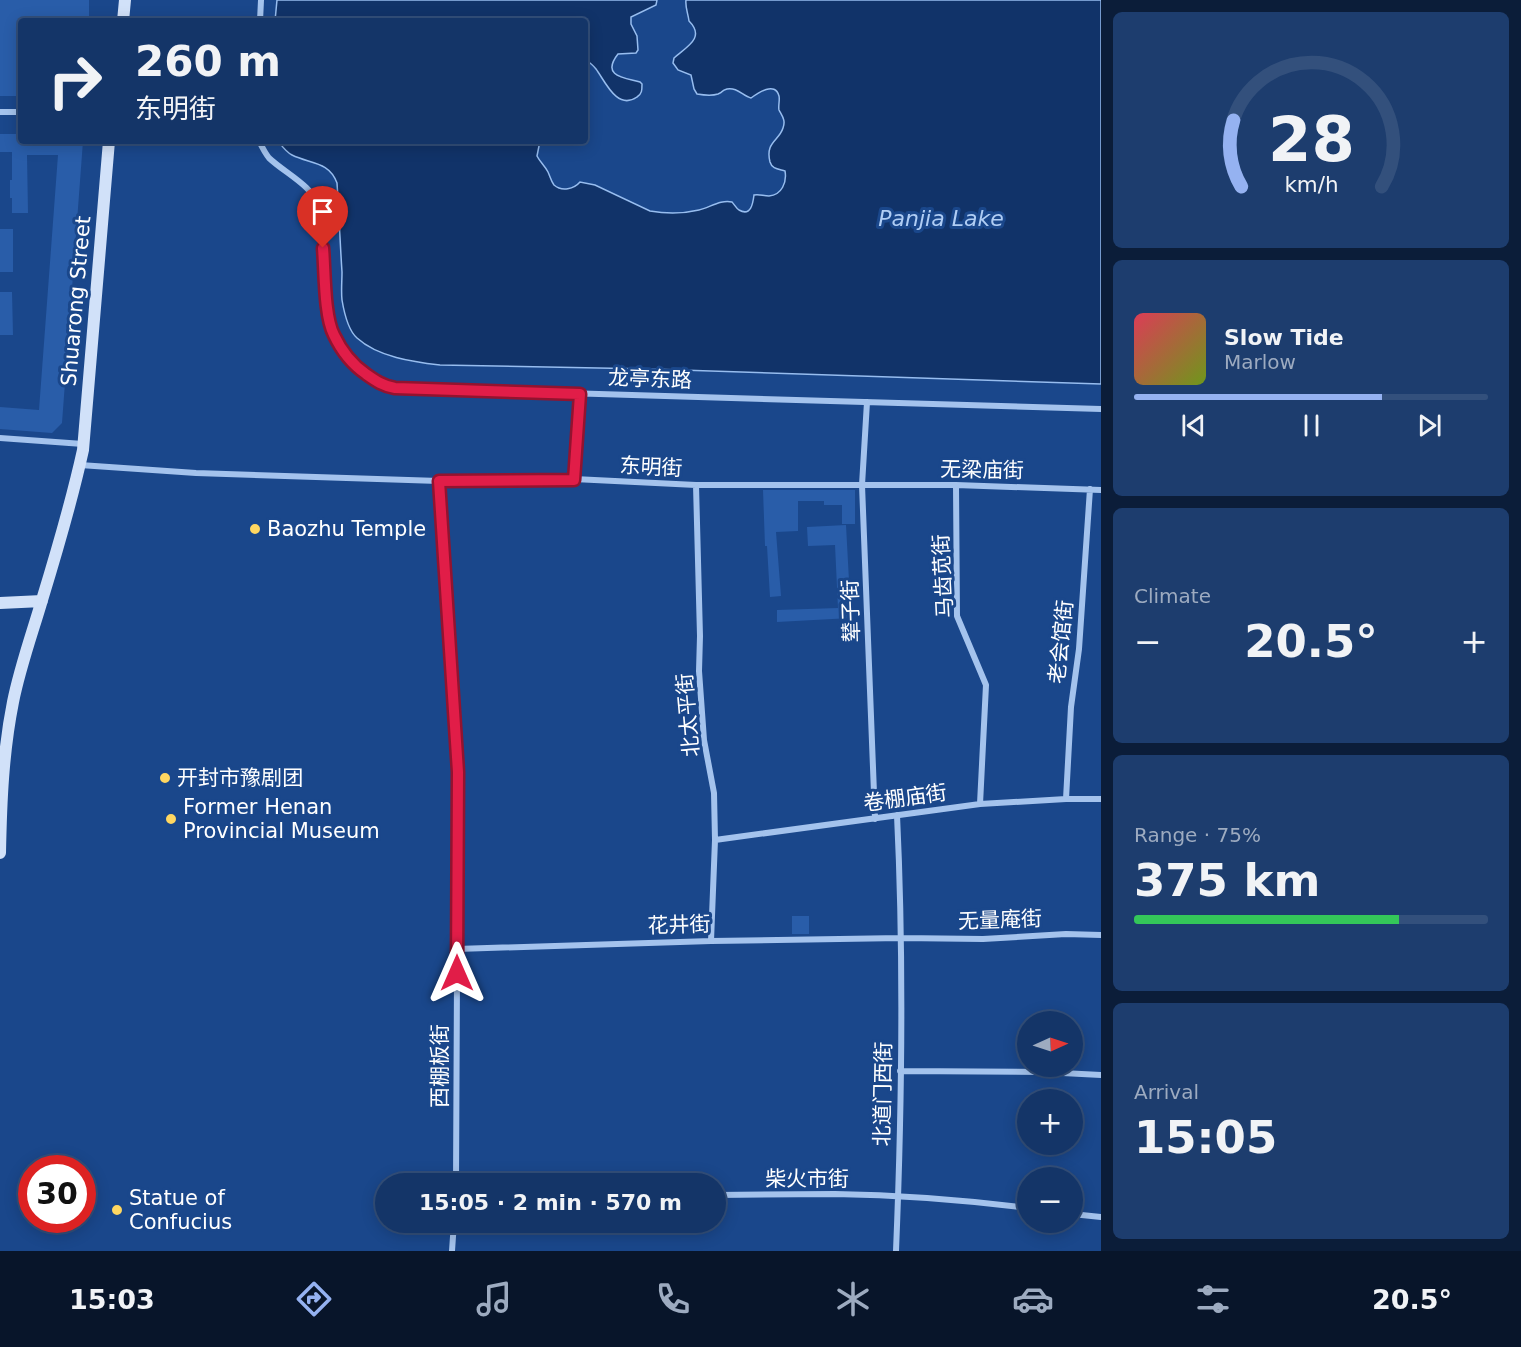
<!DOCTYPE html>
<html lang="en">
<head>
<meta charset="utf-8">
<style>
	body { margin:0; font-family:"DejaVu Sans","Noto Sans SC",sans-serif; background:#1d3d6e; color:#f1f3f6; height:100vh; display:flex; flex-direction:column; font-size:22px; white-space:nowrap }
	* { box-sizing:border-box; margin:0 }
	p { font-size:20px; color:#9dabc0 }
	.icon { flex:none; width:33px; height:33px; fill:none; stroke:currentColor; stroke-width:2; stroke-linecap:round; stroke-linejoin:round }
	.map { position:relative; flex:1; overflow:hidden }
	.side { display:flex; flex-direction:column; gap:12px; padding:12px; background:#0b1d39; width:420px }
	.side>* { flex:none }
	.hud { position:absolute; left:18px; top:18px; width:570px; height:126px; border-radius:6px; box-shadow:0 3px 15px #0003,0 0 0 2px #33507c; background:#143568; color:#f1f3f6; overflow:hidden }
	.needle { width:39px; rotate:87deg }
	.tools { position:absolute; left:1017px; top:1011px; display:grid; gap:12px }
	.tools a { display:grid; place-items:center; width:66px; height:66px; border-radius:50%; background:#143568; box-shadow:0 3px 15px #0003,0 0 0 2px #33507c; font-size:30px }
	.speed { position:absolute; left:18px; top:1155px; display:flex; gap:12px; font-size:30px; font-weight:700; text-align:center }
	.speed>* { display:grid; place-content:center; width:78px; height:78px; border-radius:50%; background:#143568; box-shadow:0 3px 15px #0003,0 0 0 2px #33507c; line-height:1 }
	.speed .limit { border:9px solid #d22; background:#fff; color:#111 }
	.pin { position:absolute; display:grid; place-items:center; width:51px; height:51px; color:#fff; margin:-62px -26px; border-radius:50% 50% 50% 0; rotate:-45deg; box-shadow:0 0 6px #0007 }
	.pin .icon { rotate:45deg }
	.me { position:absolute; width:66px; margin:-33px; rotate:0deg; stroke-linejoin:round; filter:drop-shadow(0 0 4px #0008) }
	.turn { display:flex; align-items:center; gap:21px; height:126px; padding:0 18px; font-size:27px }
	.turn .icon { width:78px; height:78px; stroke-width:2.5 }
	.turn b { display:block; font-size:42px; line-height:51px }
	.big { font-size:45px; font-weight:800; line-height:1.1 }
	.side .widget { flex:1; display:flex; flex-direction:column; justify-content:center; gap:9px; min-width:0; padding:0 21px; border-radius:9px; background:#1d3d6e }
	.side .dial { align-items:center; gap:0 }
	.dial svg { height:156px; overflow:visible; fill:none; stroke:#33507c; stroke-width:7; stroke-linecap:round; text-anchor:middle }
	.dial text { fill:#f1f3f6; stroke:none }
	.song { display:flex; align-items:center; gap:18px }
	.cover { width:72px; height:72px; border-radius:9px; background:linear-gradient(135deg,hsl(350 70% 55%),hsl(80 70% 35%)) }
	.played { height:6px; border-radius:3px; background:linear-gradient(90deg,#95b2f1 70%,#33507c 70%) }
	.keys { display:flex; justify-content:space-around; direction:ltr }
	.heat { display:flex; justify-content:space-between; align-items:center; font-size:33px; direction:ltr }
	.charge { height:9px; border-radius:4px; background:linear-gradient(90deg,#34c759 75%,#33507c 0) }
	.trip { position:absolute; left:375px; top:1173px; width:351px; height:60px; border-radius:30px; background:#143568; box-shadow:0 3px 15px #0003,0 0 0 2px #33507c; font-weight:800; line-height:60px; text-align:center }
	.tab-bar { display:flex; height:96px; justify-content:space-around; align-items:center; background:#08152a; color:#9dabc0 }
	.tab-bar .icon { width:42px; height:42px }
	.tab-bar .selected { color:#95b2f1 }
	.tab-bar b { font-size:27px; color:#f1f3f6 }
	main { display:flex; flex:1; min-height:0 }
	.map>svg:first-child { display:block }
	.water { fill:#113369; stroke:#97bdef; stroke-width:1.5 }
	.building { fill:#295da9 }
	.lines { fill:none; stroke-linecap:round; stroke-linejoin:round }
	.street { stroke:#a4c3ed; stroke-width:6 }
	.secondary { stroke:#d1e1f9; stroke-width:12 }
	.route-casing { stroke:#92132f; stroke-width:15 }
	.route { stroke:#e11d48; stroke-width:10 }
	.poi-dot { fill:#ffd761; stroke:#1a478b; stroke-width:2 }
	.labels { text-anchor:middle; dominant-baseline:central; stroke-width:6; stroke-linejoin:round; paint-order:stroke }
	.street-label { font-size:21px; fill:#fff; stroke:#1a478b }
	.poi-label { font-size:21px; fill:#fff; stroke:#1a478b; text-anchor:start }
	.water-label { font-size:22px; font-style:italic; fill:#b0cdf4; stroke:#1a478b }
</style>
</head>
<body>
<main>
<div class="map">
<svg width="1101" height="1251" viewBox="0 0 1101 1251">
	<rect width="100%" height="100%" fill="#1a478b"/>
	<!-- water -->
	<path class="water" d="M 277,0 L 657,0 L 656,5 L 631,17 L 631,24 L 637,36 L 638,50 L 636,53 L 618,54 C 600,77 626,78 640,82 L 642,84 C 642,90 642,94 637,97 C 617,111 605,81 596,69 C 593,65 589,62 585,59 L 585,21 L 275,21 Z
		M 686,0 L 1101,0 L 1101,384 L 650,369 L 440,365 C 413,362 378,357 357,338 C 348,330 344,312 342,300 C 341,291 342,281 342,272 C 340,242 339,213 337,183 C 329,161 310,164 292,155 C 286,152 282,146 278,141 L 540,141 L 537,156 C 540,162 545,166 548,172 C 550,176 551,181 554,185 C 562,192 574,189 580,182 L 595,185 L 650,211 C 667,214 682,214 699,210 C 709,208 721,199 732,202 C 734,204 736,208 739,210 C 751,217 753,203 754,195 C 760,194 763,196 769,196 C 782,195 787,182 785,171 C 778,169 772,169 770,162 C 765,142 779,141 783,128 C 786,120 782,116 779,110 C 778,106 780,100 779,96 C 775,81 758,93 751,98 C 743,96 737,87 727,89 C 720,91 725,91 718,94 C 712,96 703,95 697,94 L 694,89 L 691,75 L 678,70 L 673,63 L 674,58 C 686,47 706,38 689,21 C 688,13 685,7 686,0 Z"/>
	<!-- building -->
	<path class="building" d="M 0,0 L 89,0 L 89,18 L 36,18 L 36,21 L 21,21 L 21,96 L 0,96 Z
		M 0,134 L 21,134 L 21,141 L 83,141 L 62,423 L 52,433 L 0,429 L 0,407 L 39,410 L 58,155 L 27,155 L 28,213 L 12,213 L 12,198 L 10,198 L 10,180 L 12,180 L 12,152 L 0,152 Z
		M 0,229 L 13,229 L 13,272 L 0,272 Z
		M 0,292 L 12,292 L 13,335 L 0,335 Z
		M 763,490 L 855,490 L 855,524 L 842,524 L 842,505 L 824,505 L 824,501 L 798,501 L 798,531 L 776,532 L 781,596 L 770,597 L 767,546 L 765,546 Z
		M 846,525 L 851,618 L 777,622 L 777,610 L 838,608 L 835,545 L 808,546 L 807,527 Z
		M 792,916 L 809,916 L 809,934 L 792,934 Z"/>
	<g class="lines">
		<!-- street -->
		<path class="street" d="M 260,21 L 261,0
			M 0,112 L 21,112
			M 259,141 C 262,147 265,153 269,158 C 286,174 312,185 320,208 C 322,231 323,254 325,277 C 326,295 327,314 332,332 C 339,355 371,383 395,388 L 1101,409
			M 867,402 L 862,485 L 875,819
			M 0,438 L 83,444
			M 80,465 L 196,473 L 439,481 L 574,479 L 696,485 L 956,485 L 1101,490
			M 574,479 L 580,394
			M 439,481 L 458,772 L 456,1184
			M 696,485 L 700,636 L 699,671 L 704,740 L 714,793 L 715,840 L 711,941
			M 956,485 L 957,616 L 986,685 L 980,804
			M 1066,799 L 1071,707 L 1079,649 L 1090,489
			M 715,840 L 980,804 L 1066,799 L 1101,799
			M 457,949 L 711,941 L 901,938 L 983,939 L 1066,934 L 1101,935
			M 900,1071 L 1043,1072 L 1101,1075
			M 716,1195 C 755,1195 795,1194 835,1194 C 899,1195 964,1200 1028,1208
			M 1072,1214 L 1101,1217
			M 452,1251 L 454,1222
			M 896,1251 C 902,1106 904,960 897,815"/>
		<!-- secondary -->
		<path class="secondary" d="M 123,21 L 125,0
			M 0,603 L 42,601
			M 0,853 C 1,802 3,752 13,702 C 20,667 32,634 42,600 C 57,551 72,500 83,450 L 109,141"/>
	</g>
	<g class="lines">
		<!-- route casing -->
		<g class="route-casing">
			<path id="route" d="M 323,248 C 325,271 324,316 334,335 C 341,350 353,365 366,374 C 376,381 383,386 395,388 L 580,394 L 574,480 L 439,481 L 458,772 L 457,973"/>
		</g>
		<!-- route -->
		<use href="#route" class="route"/>
	</g>
	<!-- markers -->
	<g class="poi-dot">
		<circle cx="255" cy="529" r="6"/>
		<circle cx="165" cy="778" r="6"/>
		<circle cx="171" cy="819" r="6"/>
		<circle cx="117" cy="1210" r="6"/>
	</g>
	<g class="labels">
		<!-- street labels -->
		<g class="street-label">
			<text transform="translate(76 301) rotate(-85)">Shuarong Street</text>
			<text transform="translate(650 379) rotate(2)">龙亭东路</text>
			<text transform="translate(651 467) rotate(3)">东明街</text>
			<text transform="translate(982 470) rotate(1)">无梁庙街</text>
			<text transform="translate(943 576) rotate(-93)">马齿苋街</text>
			<text transform="translate(851 611) rotate(-92)">辇子街</text>
			<text transform="translate(1061 642) rotate(-84)">老会馆街</text>
			<text transform="translate(688 715) rotate(-95)">北太平街</text>
			<text transform="translate(905 798) rotate(-8)">卷棚庙街</text>
			<text transform="translate(1000 920) rotate(-2)">无量庵街</text>
			<text transform="translate(679 925) rotate(-2)">花井街</text>
			<text transform="translate(440 1066) rotate(-90)">西棚板街</text>
			<text transform="translate(883 1094) rotate(-89)">北道门西街</text>
			<text x="807" y="1179">柴火市街</text>
		</g>
		<!-- poi labels -->
		<g class="poi-label">
			<text x="267" y="529">Baozhu Temple</text>
			<text x="177" y="778">开封市豫剧团</text>
			<text x="183" y="807">Former Henan<tspan x="183" dy="24">Provincial Museum</tspan></text>
			<text x="129" y="1198">Statue of<tspan x="129" dy="24">Confucius</tspan></text>
		</g>
		<!-- water labels -->
		<g class="water-label">
			<text x="941" y="218">Panjia Lake</text>
		</g>
	</g>
</svg>
<div class="tools">
<a><svg class="needle" viewBox="-14 -14 28 28"><path d="M0-13l5 13h-10z" fill="#e53935"/><path d="M0 13l5-13h-10z" fill="#9dabc0"/></svg></a>
<a>+</a>
<a>−</a>
</div>
<div class="speed"><div class="limit">30</div></div>
<div class="pin" style="left:323px;top:248px;background:#d93025"><svg class="icon" aria-label="arrive" viewBox="0 0 24 24"><path d="M6 21V4h12l-3 4 3 4H6"/></svg></div>
<svg class="me" style="left:457px;top:973px" viewBox="-20 -20 40 40"><path d="M0-17L14 15 0 8-14 15z" fill="#e11d48" stroke="#fff" stroke-width="4"/></svg>
<div class="trip">15:05 · 2 min · 570 m</div>
<div class="hud">
<div class="turn"><svg class="icon" aria-label="right" viewBox="0 0 24 24"><path d="M7 20v-9h11M14 6l5 5-5 5"/></svg><div><b>260 m</b>东明街</div></div>
</div>
</div>
<section class="side">
<div class="widget dial"><svg viewBox="0 0 100 80">
<path d="M14 69A42 42 0 1 1 86 69"/>
<path d="M14 69A42 42 0 0 1 10 35" stroke="#95b2f1"/>
<text x="50" y="56" font-size="32" font-weight="700">28</text>
<text x="50" y="72" font-size="11">km/h</text>
</svg></div>
<div class="widget">
<div class="song"><i class="cover"></i><div><b>Slow Tide</b><p>Marlow</p></div></div>
<div class="played"></div>
<div class="keys"><svg class="icon" aria-label="previous" viewBox="0 0 24 24"><path d="M18 5L8 12l10 7zM5 5v14"/></svg><svg class="icon" aria-label="pause" viewBox="0 0 24 24"><path d="M8 5v14M16 5v14"/></svg><svg class="icon" aria-label="next" viewBox="0 0 24 24"><path d="M6 5l10 7-10 7zM19 5v14"/></svg></div>
</div>
<div class="widget"><p>Climate</p>
<div class="heat"><a>−</a><b class="big">20.5°</b><a>+</a></div>
</div>
<div class="widget"><p>Range · 75%</p><b class="big">375 km</b><div class="charge"></div></div>
<div class="widget"><p>Arrival</p><b class="big">15:05</b></div>
</section>
</main>
<nav class="tab-bar">
<b>15:03</b>
<svg class="icon selected" aria-label="directions" viewBox="0 0 24 24"><path d="M12 3l9 9-9 9-9-9zM9 14v-3h6M13 9l2 2-2 2"/></svg>
<svg class="icon" aria-label="music" viewBox="0 0 24 24"><path d="M9 18V5l10-2v13"/><circle cx="6" cy="18" r="3"/><circle cx="16" cy="16" r="3"/></svg>
<svg class="icon" aria-label="phone" viewBox="0 0 24 24"><path d="M5 4h4l2 5-3 2q2 4 5 5l2-3 5 2v4C11 20 4 13 5 4z"/></svg>
<svg class="icon" aria-label="climate" viewBox="0 0 24 24"><path d="M12 3v18M4 7l16 10M4 17L20 7"/></svg>
<svg class="icon" aria-label="car" viewBox="0 0 24 24"><path d="M5 17H2v-5l4-1 3-4h7l3 4 3 1v5h-3M9 17h6M6 11h13"/><circle cx="7" cy="17" r="2"/><circle cx="17" cy="17" r="2"/></svg>
<svg class="icon" aria-label="filters" viewBox="0 0 24 24"><path d="M4 7h16M4 17h16"/><circle cx="9" cy="7" r="2"/><circle cx="15" cy="17" r="2"/></svg>
<b>20.5°</b>
</nav>
</body>
</html>
